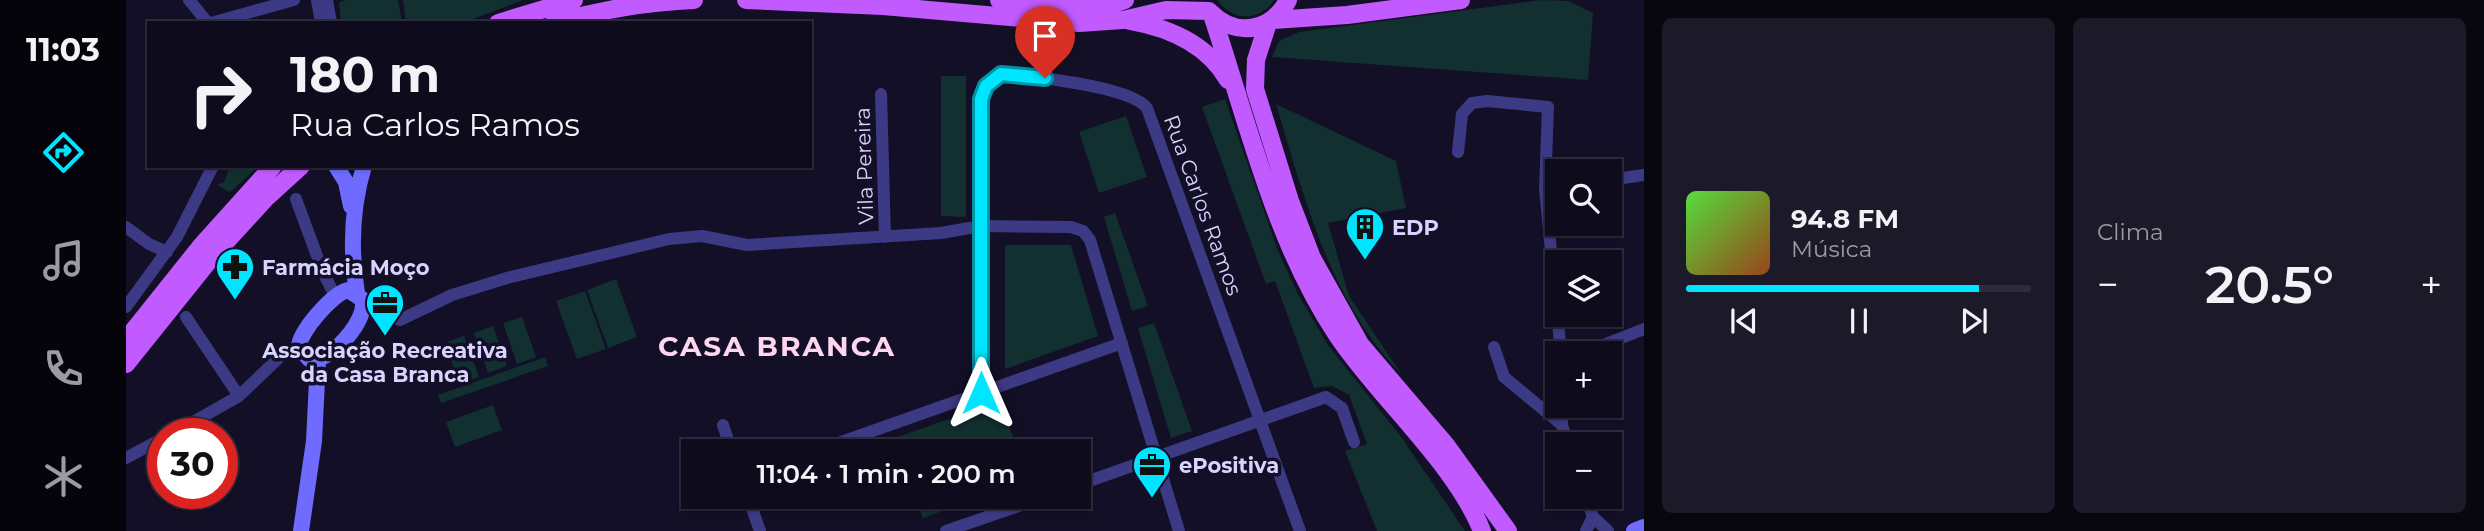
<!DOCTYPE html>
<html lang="pt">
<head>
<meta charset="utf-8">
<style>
	body { margin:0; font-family:Montserrat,sans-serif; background:#1c1929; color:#f1f3f6; height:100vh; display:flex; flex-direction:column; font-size:26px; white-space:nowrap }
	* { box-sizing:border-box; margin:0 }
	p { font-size:23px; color:#9b9ba3 }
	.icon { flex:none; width:38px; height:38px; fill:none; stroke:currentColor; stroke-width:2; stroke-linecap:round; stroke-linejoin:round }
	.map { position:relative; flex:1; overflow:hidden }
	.details { display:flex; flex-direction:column; gap:18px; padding:18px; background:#08060f; width:840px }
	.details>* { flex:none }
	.hud { position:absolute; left:21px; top:21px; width:665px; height:147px; border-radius:0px; box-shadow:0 2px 5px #0004,0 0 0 2px #2e2b3b; background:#0e0b1c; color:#f1f3f6; overflow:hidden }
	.tools { position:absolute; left:1419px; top:159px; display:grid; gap:14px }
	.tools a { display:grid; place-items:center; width:77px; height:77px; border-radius:0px; background:#0e0b1c; box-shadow:0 2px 5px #0004,0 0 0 2px #2e2b3b; font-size:35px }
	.speed { position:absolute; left:21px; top:418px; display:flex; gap:14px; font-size:35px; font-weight:700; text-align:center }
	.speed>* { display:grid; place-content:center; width:91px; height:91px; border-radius:50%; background:#0e0b1c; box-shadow:0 2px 5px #0004,0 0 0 2px #2e2b3b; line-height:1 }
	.speed .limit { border:10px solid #d22; background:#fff; color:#111 }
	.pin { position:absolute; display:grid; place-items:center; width:60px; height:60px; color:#fff; margin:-72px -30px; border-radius:50% 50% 50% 0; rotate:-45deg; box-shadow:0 0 7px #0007 }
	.pin .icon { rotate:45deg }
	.me { position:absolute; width:77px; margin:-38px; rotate:0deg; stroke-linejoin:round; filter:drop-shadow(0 0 5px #0008) }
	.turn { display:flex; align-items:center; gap:24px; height:147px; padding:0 28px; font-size:32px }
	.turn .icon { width:91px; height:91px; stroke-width:2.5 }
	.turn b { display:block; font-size:49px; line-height:60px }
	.big { font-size:52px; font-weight:600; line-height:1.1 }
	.details .card { flex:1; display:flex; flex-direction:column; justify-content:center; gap:10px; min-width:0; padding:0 24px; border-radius:10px; background:#1c1929 }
	.song { display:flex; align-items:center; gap:21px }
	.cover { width:84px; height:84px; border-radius:10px; background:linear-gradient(135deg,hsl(110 70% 55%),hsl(20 70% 35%)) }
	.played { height:7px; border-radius:4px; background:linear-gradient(90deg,#00e5ff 85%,#2e2b3b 85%) }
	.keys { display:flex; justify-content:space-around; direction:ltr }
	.heat { display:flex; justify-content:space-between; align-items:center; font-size:38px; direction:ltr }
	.details .tiles { flex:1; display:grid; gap:18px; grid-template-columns:repeat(2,1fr) }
	.trip { position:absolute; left:555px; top:439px; width:410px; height:70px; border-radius:0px; background:#0e0b1c; box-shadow:0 2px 5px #0004,0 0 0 2px #2e2b3b; font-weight:600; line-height:70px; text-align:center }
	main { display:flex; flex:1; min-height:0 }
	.dock { display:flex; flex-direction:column; width:126px; justify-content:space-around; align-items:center; background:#06040b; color:#9b9ba3 }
	.dock .icon { width:49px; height:49px }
	.dock .current { color:#00e5ff }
	.dock b { font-size:32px; color:#f1f3f6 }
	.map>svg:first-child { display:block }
	.green { fill:#12302f }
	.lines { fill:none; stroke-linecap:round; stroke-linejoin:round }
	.street { stroke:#3d3a85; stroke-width:12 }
	.secondary { stroke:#6f6bff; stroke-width:16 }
	.primary { stroke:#c25bff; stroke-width:18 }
	.route-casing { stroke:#0095a6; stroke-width:18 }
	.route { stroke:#00e5ff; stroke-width:12 }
	.labels { text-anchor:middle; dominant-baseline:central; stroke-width:7; stroke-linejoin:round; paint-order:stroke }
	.street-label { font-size:21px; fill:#d9d4ff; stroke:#130f26 }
	.poi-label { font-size:21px; font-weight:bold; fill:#d9d4ff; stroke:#130f26; text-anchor:start }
	.district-label { font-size:28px; font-weight:bold; letter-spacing:2px; fill:#ffd6f0; stroke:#130f26 }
</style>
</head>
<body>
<main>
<nav class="dock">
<b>11:03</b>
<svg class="icon current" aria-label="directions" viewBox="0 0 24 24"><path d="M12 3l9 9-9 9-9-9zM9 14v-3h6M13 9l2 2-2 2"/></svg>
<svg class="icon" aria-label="music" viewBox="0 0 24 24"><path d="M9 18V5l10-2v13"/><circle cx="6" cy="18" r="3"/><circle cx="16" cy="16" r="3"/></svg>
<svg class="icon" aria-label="phone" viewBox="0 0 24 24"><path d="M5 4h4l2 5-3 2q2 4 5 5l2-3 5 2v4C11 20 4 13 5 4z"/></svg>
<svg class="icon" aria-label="climate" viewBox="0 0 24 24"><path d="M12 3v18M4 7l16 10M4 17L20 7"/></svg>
</nav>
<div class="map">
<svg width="1518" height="531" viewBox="0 0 1518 531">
	<rect width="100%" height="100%" fill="#130f26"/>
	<!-- green -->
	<path class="green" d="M 220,0 L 272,0 L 276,23 L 215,23 L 213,2 Z
		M 277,0 L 397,0 L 336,23 L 280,23 Z
		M 1091,0 L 1148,0 C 1133,23 1106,21 1091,0 Z
		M 1415,0 L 1442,1 L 1467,13 L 1462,80 L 1146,57 L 1153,41 L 1173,32 Z
		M 815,76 L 840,76 L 840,217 L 815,216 Z
		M 1099,99 L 1152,251 L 1171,292 L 1201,344 L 1276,438 L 1339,531 L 1251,531 L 1219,451 L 1241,444 L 1223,395 L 1206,386 L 1188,388 L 1149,281 L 1140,284 L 1076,107 Z
		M 1150,104 L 1270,161 L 1280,208 L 1202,223 L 1223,296 L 1276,375 C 1204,301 1179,200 1150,104 Z
		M 1000,116 L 1021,177 L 973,193 L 953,132 Z
		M 104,166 L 132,166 L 132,167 L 104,192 L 91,185 L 98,182 Z
		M 989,213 L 1022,306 L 1006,311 L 978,217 Z
		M 879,245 L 945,245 L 972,336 L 879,369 Z
		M 490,279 L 511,337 L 482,348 L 461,290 Z
		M 459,291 L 480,349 L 451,359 L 430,301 Z
		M 396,317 L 410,357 L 391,364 L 377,323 Z
		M 1028,323 L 1066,431 L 1045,438 L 1012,328 Z
		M 367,326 L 381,366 L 362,373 L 348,333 Z
		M 338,336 L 353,377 L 333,384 L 319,343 Z
		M 419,357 L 422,366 L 315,403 L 312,395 Z
		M 874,401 L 892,451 L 774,451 L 769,438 Z
		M 367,405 L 376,430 L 329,447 L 320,422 Z
		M 790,497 L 857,497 L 797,518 Z"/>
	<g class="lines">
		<!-- street -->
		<path class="street" d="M 63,0 L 82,23
			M 191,0 L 195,23
			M 201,0 L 205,23
			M 85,23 L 168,0
			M 755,94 L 759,237
			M 1332,152 L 1336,114 L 1346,103 L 1361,101 L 1422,107 L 1419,189 L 1435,354
			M 1484,180 L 1518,175
			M 170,199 L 197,272 L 209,296
			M 0,227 L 23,244 L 41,252
			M 0,307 L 51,237 L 87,166
			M 239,308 L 274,320 L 326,295 L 381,278 L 543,239 L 576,236 L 621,245 L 815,233 L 855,226 L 945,227 L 957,231 L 964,240 L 1053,531
			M 60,317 L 113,396
			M 1368,347 L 1378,377 L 1436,425
			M 1454,354 L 1518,329
			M 855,393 L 855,102 L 860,86 L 875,74 C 904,76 1004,86 1021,108 L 1174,531
			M 1436,406 L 1436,425 L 1442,444
			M 597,425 L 606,452
			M 46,434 L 113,396 L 158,353 L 173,347
			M 687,452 L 996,343
			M 0,458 L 37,438
			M 952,485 L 1200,397 L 1216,408 L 1228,442
			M 622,497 L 634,531
			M 1460,497 L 1467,517
			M 1467,517 L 1482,531
			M 820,531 L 919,497
			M 1460,531 L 1467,517"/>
		<!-- secondary -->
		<path class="secondary" d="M 210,166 L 220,182 L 225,206
			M 222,290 L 236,299 C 244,318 203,365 183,359 L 173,347 C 173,332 207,293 222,290 Z
			M 231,293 C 224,249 225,209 238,166
			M 175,531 L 188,441 L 192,361
			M 1508,531 L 1518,527"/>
		<!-- primary -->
		<path class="primary" d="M 620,0 L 757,6 L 953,23 L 997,20 L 1040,10 L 1083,11
			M 873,0 C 912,4 961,16 999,0
			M 1084,12 C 1110,38 1145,32 1162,0
			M 1086,15 C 1122,122 1148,240 1211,335 C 1253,398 1329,463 1356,531
			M 1147,20 L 1221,15 L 1335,0
			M 1004,21 C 1044,28 1081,44 1102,80
			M 372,23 L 448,0
			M 428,23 C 474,10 520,2 568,0
			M 1142,23 L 1130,60 L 1129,89 L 1164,201 L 1186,258 L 1234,344 L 1320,445 L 1382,531
			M 0,340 L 75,246 L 147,166
			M 0,364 L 85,258 L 141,197 L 175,166"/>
	</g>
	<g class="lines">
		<!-- route casing -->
		<g class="route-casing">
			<path id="route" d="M 855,393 L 855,99 L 860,86 L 875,74 L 919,78"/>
		</g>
		<!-- route -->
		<use href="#route" class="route"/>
	</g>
	<!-- icons -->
	<defs>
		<g id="building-pin" transform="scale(2.0125)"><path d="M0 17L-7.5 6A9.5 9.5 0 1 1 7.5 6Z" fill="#00e5ff" stroke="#130f26"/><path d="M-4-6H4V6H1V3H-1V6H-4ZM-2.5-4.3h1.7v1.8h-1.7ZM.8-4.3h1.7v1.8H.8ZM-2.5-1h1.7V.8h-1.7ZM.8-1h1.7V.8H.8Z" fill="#111"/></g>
		<g id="pharmacy-pin" transform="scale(2.0125)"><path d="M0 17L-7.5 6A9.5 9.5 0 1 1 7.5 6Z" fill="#00e5ff" stroke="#130f26"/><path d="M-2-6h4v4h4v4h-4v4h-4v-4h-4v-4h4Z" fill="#111"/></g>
		<g id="office-pin" transform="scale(2.0125)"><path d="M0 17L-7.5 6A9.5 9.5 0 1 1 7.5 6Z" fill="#00e5ff" stroke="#130f26"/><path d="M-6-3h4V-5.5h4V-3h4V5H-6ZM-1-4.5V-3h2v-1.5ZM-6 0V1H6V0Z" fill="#111"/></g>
	</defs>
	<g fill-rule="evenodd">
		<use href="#building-pin" x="1239" y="227"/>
		<use href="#pharmacy-pin" x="109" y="267"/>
		<use href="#office-pin" x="259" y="303"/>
		<use href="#office-pin" x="1026" y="465"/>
	</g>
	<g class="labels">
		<!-- street labels -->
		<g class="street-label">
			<text transform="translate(738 166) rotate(-92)">Vila Pereira</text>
			<text transform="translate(1077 205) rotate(70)">Rua Carlos Ramos</text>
		</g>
		<!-- poi labels -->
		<g class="poi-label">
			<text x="1266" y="227">EDP</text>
			<text x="136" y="267">Farmácia Moço</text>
			<text x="259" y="350" text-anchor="middle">Associação Recreativa<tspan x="259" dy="24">da Casa Branca</tspan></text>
			<text x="1053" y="465">ePositiva</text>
		</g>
		<!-- district labels -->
		<g class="district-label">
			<text x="651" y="346">CASA BRANCA</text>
		</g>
	</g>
</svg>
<div class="tools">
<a><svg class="icon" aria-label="search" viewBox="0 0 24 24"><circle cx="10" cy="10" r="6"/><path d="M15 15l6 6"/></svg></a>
<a><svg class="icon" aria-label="layers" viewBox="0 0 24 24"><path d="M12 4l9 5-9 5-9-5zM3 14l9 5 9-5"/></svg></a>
<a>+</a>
<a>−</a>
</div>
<div class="speed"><div class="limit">30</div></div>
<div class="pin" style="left:919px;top:78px;background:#d93025"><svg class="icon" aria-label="arrive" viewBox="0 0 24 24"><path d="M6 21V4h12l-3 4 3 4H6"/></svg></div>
<svg class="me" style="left:855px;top:393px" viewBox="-20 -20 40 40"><path d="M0-17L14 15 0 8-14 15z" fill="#00e5ff" stroke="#fff" stroke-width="4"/></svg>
<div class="trip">11:04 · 1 min · 200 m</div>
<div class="hud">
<div class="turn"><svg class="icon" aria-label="right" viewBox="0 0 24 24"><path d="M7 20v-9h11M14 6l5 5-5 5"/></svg><div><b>180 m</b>Rua Carlos Ramos</div></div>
</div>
</div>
<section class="details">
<div class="tiles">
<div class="card">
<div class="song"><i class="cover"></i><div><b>94.8 FM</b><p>Música</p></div></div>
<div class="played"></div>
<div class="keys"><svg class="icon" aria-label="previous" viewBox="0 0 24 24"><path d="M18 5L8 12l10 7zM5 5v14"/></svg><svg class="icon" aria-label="pause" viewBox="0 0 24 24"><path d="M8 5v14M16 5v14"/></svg><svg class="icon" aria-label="next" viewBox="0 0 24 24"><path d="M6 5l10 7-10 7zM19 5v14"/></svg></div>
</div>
<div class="card"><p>Clima</p>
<div class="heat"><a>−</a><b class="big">20.5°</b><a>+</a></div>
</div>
</div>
</section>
</main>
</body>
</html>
